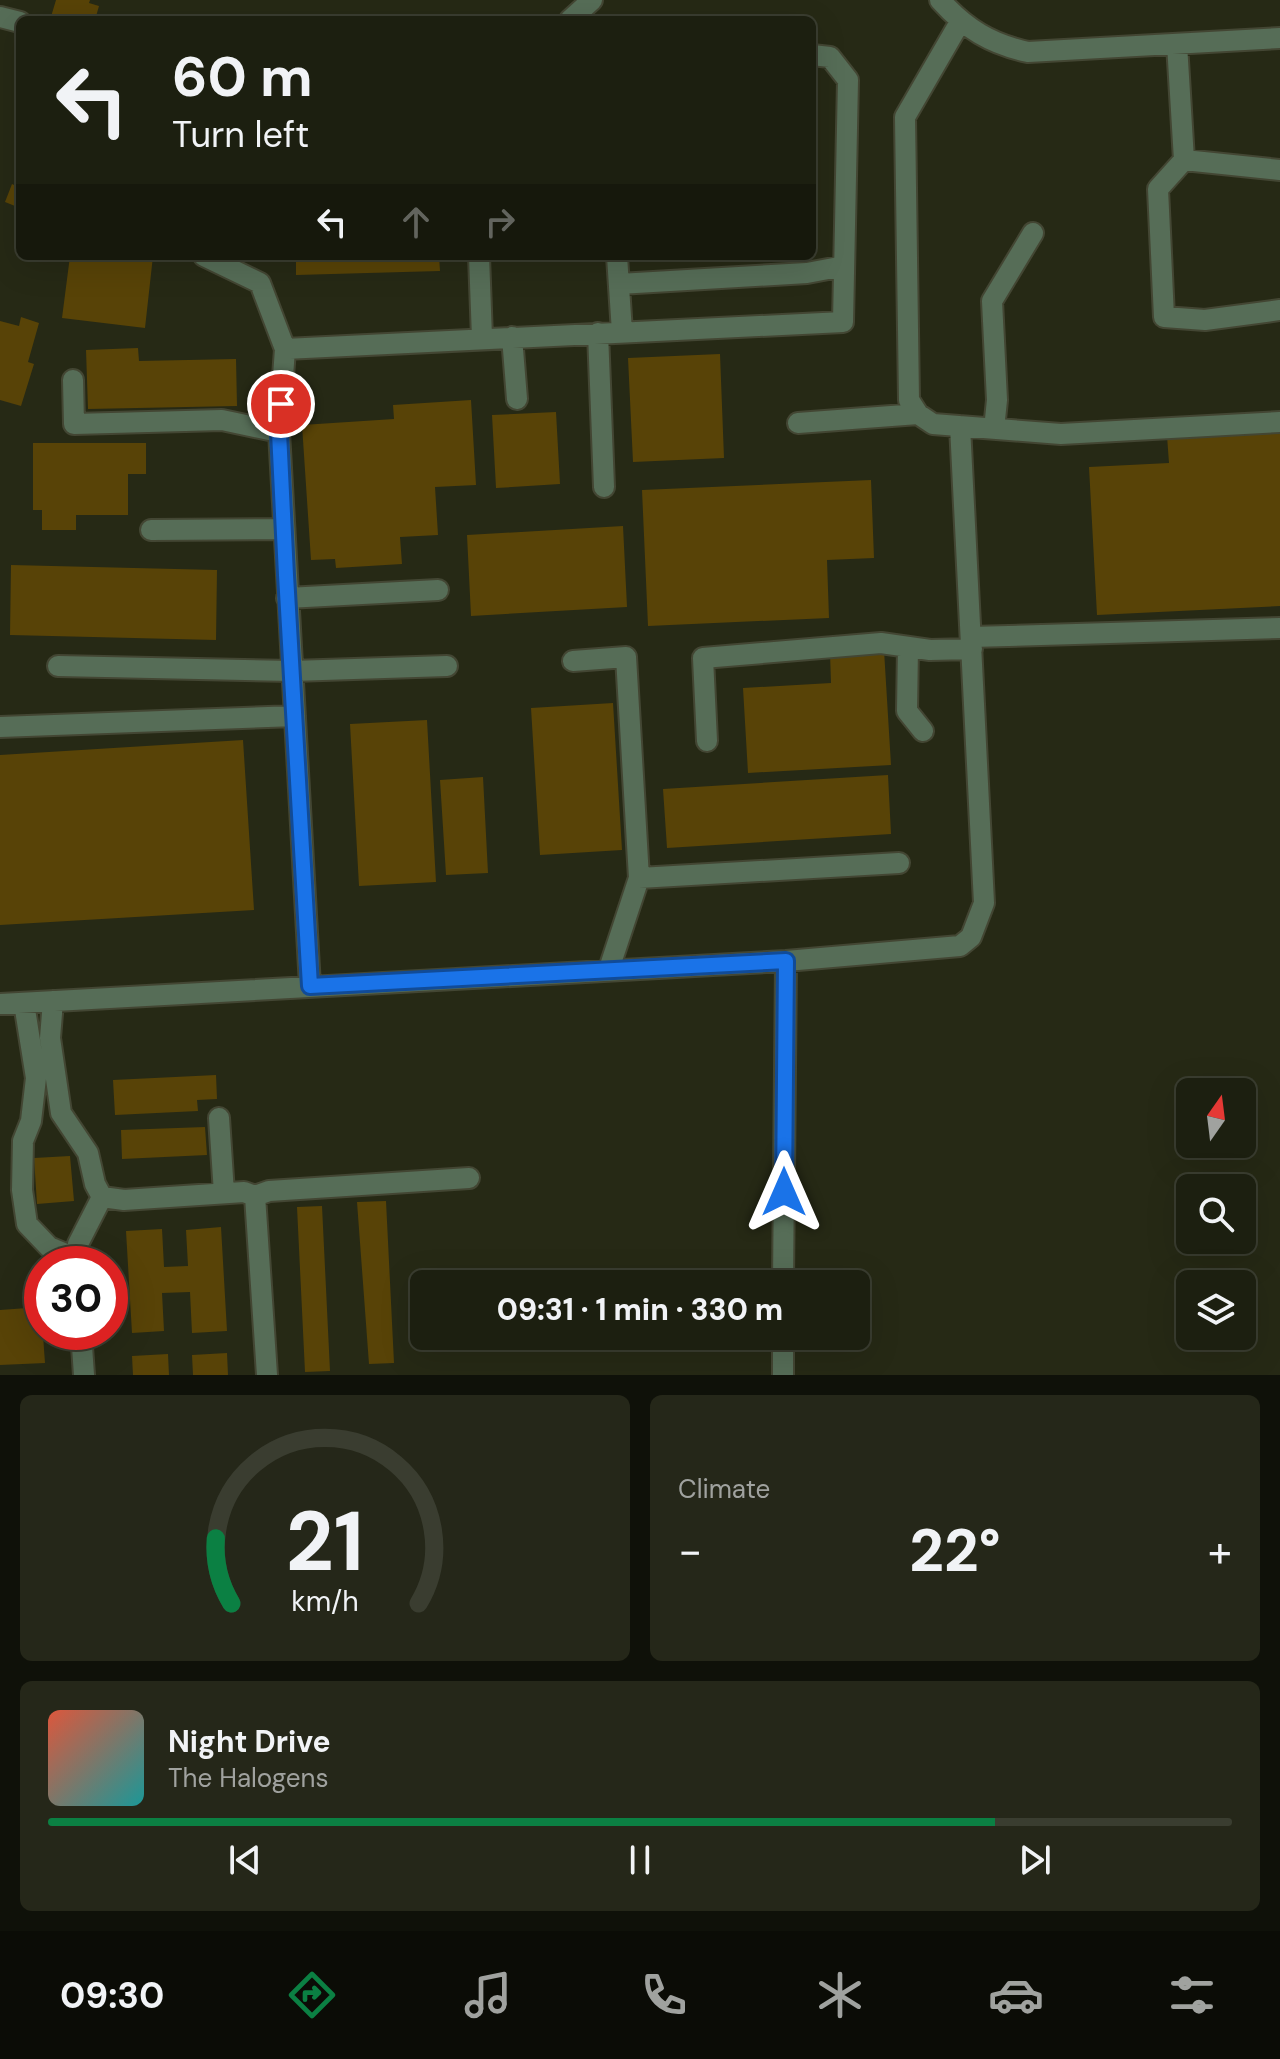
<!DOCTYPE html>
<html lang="en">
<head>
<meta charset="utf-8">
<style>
	body { margin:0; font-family:"DM Sans",sans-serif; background:#252719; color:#f1f3f6; height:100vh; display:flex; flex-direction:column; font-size:30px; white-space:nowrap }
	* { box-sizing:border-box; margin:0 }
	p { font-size:26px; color:#a0a29f }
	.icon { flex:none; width:44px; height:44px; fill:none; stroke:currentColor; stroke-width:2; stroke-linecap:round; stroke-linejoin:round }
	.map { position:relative; height:1375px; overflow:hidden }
	.side { display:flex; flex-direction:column; gap:20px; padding:20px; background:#0f1109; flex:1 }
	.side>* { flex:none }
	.guide { position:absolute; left:16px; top:16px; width:800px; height:244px; border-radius:12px; box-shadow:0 8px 32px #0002,0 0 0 2px #3a3d30; background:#1c1f10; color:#f1f3f6; overflow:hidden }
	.needle { width:52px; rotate:14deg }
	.fabs { position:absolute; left:1176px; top:1078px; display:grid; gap:16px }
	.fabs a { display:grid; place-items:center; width:80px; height:80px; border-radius:12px; background:#1c1f10; box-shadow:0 8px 32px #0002,0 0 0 2px #3a3d30; font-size:40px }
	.speed { position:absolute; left:24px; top:1246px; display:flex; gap:16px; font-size:40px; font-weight:700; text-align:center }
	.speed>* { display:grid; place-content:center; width:104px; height:104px; border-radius:50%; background:#1c1f10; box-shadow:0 8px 32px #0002,0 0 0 2px #3a3d30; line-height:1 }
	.speed .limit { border:12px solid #d22; background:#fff; color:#111 }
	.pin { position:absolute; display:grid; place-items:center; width:68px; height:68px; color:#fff; margin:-34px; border:4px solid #fff; border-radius:50%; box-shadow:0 2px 8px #0007 }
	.me { position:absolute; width:88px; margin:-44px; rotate:0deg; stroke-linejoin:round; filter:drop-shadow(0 0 6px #0008) }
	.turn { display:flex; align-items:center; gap:28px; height:168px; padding:0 24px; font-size:36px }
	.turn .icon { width:104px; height:104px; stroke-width:2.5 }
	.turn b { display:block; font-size:56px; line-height:68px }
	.lanes { display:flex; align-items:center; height:76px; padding:0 24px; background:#0003; justify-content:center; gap:40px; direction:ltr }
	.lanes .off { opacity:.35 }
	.big { font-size:60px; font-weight:800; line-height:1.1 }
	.side .tile { flex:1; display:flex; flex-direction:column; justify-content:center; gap:12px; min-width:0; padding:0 28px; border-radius:12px; background:#252719 }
	.side .dial { align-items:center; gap:0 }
	.dial svg { height:208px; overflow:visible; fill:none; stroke:#3a3d30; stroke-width:7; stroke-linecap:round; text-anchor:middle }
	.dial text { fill:#f1f3f6; stroke:none }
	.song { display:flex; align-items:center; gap:24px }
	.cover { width:96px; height:96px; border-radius:12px; background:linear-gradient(135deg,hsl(10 70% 55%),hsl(180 70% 35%)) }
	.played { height:8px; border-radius:4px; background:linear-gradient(90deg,#0b8043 80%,#3a3d30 80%) }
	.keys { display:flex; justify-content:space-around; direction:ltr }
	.heat { display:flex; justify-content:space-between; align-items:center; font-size:44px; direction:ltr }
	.side .tiles { flex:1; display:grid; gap:20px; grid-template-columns:1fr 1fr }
	.tile:last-child { grid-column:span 2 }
	.trip { position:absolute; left:410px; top:1270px; width:460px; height:80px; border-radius:12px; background:#1c1f10; box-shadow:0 8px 32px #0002,0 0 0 2px #3a3d30; font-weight:800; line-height:80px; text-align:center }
	.dock { display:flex; height:128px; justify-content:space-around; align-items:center; background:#0b0c06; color:#a0a29f }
	.dock .icon { width:56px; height:56px }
	.dock .on { color:#0b8043 }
	.dock b { font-size:36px; color:#f1f3f6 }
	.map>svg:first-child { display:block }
	.building { fill:#584307 }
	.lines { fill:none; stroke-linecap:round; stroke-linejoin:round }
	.minor-casing { stroke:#434633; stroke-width:24 }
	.minor { stroke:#566d57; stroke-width:20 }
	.route-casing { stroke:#114b97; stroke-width:20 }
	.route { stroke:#1a73e8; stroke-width:14 }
</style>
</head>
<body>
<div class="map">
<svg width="1280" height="1375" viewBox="0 0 1280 1375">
	<rect width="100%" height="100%" fill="#262915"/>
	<!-- building -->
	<path class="building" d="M 56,0 L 90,0 L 89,3 L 99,6 L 95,20 L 50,20 Z
		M 12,184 L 20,188 L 20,208 L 5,202 Z
		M 70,256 L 153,256 L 145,328 L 62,318 Z
		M 296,256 L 439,256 L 440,271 L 296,275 Z
		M 631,256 L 695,256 L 695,260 L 631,262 Z
		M 21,317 L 39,323 L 28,362 L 34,364 L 21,406 L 0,400 L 0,321 L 19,326 Z
		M 138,348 L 139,361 L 236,359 L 237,406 L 88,409 L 86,350 Z
		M 720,354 L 724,458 L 633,462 L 628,358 Z
		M 471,400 L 476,485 L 435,487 L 438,535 L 400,537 L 402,564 L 336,568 L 335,559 L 311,560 L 302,425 L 394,419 L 393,405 Z
		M 556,412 L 560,484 L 496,488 L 492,415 Z
		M 1280,431 L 1280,606 L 1097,615 L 1089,467 L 1169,463 L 1167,436 Z
		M 33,443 L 146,443 L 146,474 L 128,474 L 128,515 L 76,515 L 76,530 L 42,530 L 42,510 L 33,510 Z
		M 871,480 L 874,558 L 827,560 L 829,618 L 648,626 L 642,490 Z
		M 623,526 L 627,607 L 471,616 L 467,535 Z
		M 11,565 L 217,570 L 216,640 L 10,635 Z
		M 884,650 L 891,765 L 748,773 L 743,688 L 831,683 L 830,653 Z
		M 613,703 L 622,850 L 540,855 L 531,708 Z
		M 427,720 L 436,882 L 359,886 L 350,724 Z
		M 243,740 L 254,910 L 0,925 L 0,755 Z
		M 888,775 L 891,834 L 667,848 L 663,789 Z
		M 483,777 L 488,873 L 446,875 L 440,780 Z
		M 216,1075 L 217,1099 L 197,1100 L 198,1111 L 115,1115 L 113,1080 Z
		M 205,1127 L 207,1155 L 122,1159 L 121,1130 Z
		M 70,1156 L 74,1201 L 37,1204 L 34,1158 Z
		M 386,1201 L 394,1363 L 369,1364 L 357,1202 Z
		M 322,1206 L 330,1371 L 305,1372 L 297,1207 Z
		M 221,1227 L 227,1331 L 192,1333 L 190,1292 L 162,1293 L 164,1331 L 132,1333 L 126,1231 L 162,1229 L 164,1267 L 188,1266 L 186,1230 Z
		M 41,1307 L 45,1363 L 0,1365 L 0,1310 Z
		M 227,1353 L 228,1375 L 193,1375 L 192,1355 Z
		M 168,1354 L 169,1375 L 133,1375 L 132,1356 Z"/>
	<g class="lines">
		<!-- minor casing -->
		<g class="minor-casing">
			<path id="minor" d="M 940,0 C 966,29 991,44 1028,52 L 1280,38
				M 0,17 L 20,22
				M 570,20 L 592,0
				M 960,22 L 905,117 L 909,400 L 918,414 L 933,424 L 1061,434 L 1280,422
				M 1177,44 L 1184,160 L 1158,189 L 1164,317 L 1205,320 L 1280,310
				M 1184,160 L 1280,170
				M 204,256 L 260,283 L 285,349
				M 479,256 L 482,338
				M 617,256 L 622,332
				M 619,284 L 807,273 L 844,266
				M 598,333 L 604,487
				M 512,337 L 517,399
				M 73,380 L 74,424 L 222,420 L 279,432
				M 798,423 L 918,414
				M 994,429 L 997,400 L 992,301 L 1033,233
				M 151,530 L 283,529
				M 287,598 L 438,590
				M 971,637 L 1280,628
				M 908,647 L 907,711 L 923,731
				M 573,661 L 626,657 L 639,878
				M 58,666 L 292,671 L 447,666
				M 0,727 L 295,716
				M 707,741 L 703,658 L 881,643 L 930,650 L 972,649
				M 609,969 L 639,878 L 899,863
				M 310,986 L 279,432 L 285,349 L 843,322 L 848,80 L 830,57 L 812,55
				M 53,1001 L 50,1038 L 61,1113 L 88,1153 L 95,1184 L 102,1197
				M 24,1003 L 36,1078 L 31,1121 L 23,1141 L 22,1190 L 27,1224 L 49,1247 L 75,1258
				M 0,1004 L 786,961 L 960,946 L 971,937 L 984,903 L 960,426
				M 219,1118 L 224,1193
				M 255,1196 L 269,1191 L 469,1178
				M 102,1197 L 124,1200 L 244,1192 L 255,1196 L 267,1375
				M 75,1264 L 78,1244 L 102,1197
				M 783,1284 L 786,961
				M 81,1332 L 84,1375
				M 783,1375 L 783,1336"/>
		</g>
		<!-- minor -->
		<use href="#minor" class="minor"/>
	</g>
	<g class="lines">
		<!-- route casing -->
		<g class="route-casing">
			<path id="route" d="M 281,404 L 279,432 L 286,575 L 310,986 L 786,961 L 784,1192"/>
		</g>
		<!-- route -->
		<use href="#route" class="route"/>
	</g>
</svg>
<div class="fabs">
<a><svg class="needle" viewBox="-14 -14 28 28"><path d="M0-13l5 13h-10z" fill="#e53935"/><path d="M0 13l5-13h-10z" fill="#a0a29f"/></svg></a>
<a><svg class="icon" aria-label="search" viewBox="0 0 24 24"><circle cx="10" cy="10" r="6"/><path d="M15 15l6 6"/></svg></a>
<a><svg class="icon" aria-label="layers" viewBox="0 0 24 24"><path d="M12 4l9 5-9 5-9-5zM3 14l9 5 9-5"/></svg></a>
</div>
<div class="speed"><div class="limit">30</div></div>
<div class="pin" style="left:281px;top:404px;background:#d93025"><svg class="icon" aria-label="arrive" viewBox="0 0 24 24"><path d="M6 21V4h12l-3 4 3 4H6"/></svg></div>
<svg class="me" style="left:784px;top:1192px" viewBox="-20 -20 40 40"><path d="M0-17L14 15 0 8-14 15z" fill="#1a73e8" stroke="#fff" stroke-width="4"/></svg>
<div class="trip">09:31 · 1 min · 330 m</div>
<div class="guide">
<div class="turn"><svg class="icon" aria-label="left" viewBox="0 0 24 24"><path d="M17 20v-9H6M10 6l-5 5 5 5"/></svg><div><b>60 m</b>Turn left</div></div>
<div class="lanes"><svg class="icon" aria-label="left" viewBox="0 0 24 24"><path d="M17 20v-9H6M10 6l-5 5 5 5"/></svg><svg class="icon off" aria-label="ahead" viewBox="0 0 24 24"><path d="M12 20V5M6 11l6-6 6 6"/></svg><svg class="icon off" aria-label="right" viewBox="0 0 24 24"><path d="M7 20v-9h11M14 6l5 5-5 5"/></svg></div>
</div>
</div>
<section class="side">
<div class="tiles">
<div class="tile dial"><svg viewBox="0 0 100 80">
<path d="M14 69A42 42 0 1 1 86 69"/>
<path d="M14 69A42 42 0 0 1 8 44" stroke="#0b8043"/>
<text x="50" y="56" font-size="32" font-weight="700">21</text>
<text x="50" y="72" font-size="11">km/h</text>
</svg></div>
<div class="tile"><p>Climate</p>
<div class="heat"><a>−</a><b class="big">22°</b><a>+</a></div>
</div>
<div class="tile">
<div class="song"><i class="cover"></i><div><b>Night Drive</b><p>The Halogens</p></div></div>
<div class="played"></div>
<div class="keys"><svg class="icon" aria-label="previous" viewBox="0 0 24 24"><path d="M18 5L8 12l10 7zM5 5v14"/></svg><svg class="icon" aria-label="pause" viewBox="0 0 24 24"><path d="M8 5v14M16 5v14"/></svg><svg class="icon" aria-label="next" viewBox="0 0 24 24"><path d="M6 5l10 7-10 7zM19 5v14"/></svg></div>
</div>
</div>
</section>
<nav class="dock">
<b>09:30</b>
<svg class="icon on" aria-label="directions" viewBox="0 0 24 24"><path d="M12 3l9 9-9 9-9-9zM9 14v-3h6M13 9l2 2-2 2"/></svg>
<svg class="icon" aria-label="music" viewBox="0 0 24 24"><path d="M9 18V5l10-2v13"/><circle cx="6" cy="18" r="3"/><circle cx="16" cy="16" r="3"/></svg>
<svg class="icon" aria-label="phone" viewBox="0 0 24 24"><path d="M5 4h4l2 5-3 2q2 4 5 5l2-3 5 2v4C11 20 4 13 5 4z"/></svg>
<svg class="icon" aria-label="climate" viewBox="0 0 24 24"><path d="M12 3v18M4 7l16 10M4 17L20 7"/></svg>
<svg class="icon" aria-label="car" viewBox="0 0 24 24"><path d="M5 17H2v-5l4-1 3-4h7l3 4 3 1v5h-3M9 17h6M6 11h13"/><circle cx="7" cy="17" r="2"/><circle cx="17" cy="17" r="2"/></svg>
<svg class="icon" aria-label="filters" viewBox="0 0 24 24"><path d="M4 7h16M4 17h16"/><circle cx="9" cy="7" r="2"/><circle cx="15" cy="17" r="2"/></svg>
</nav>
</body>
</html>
